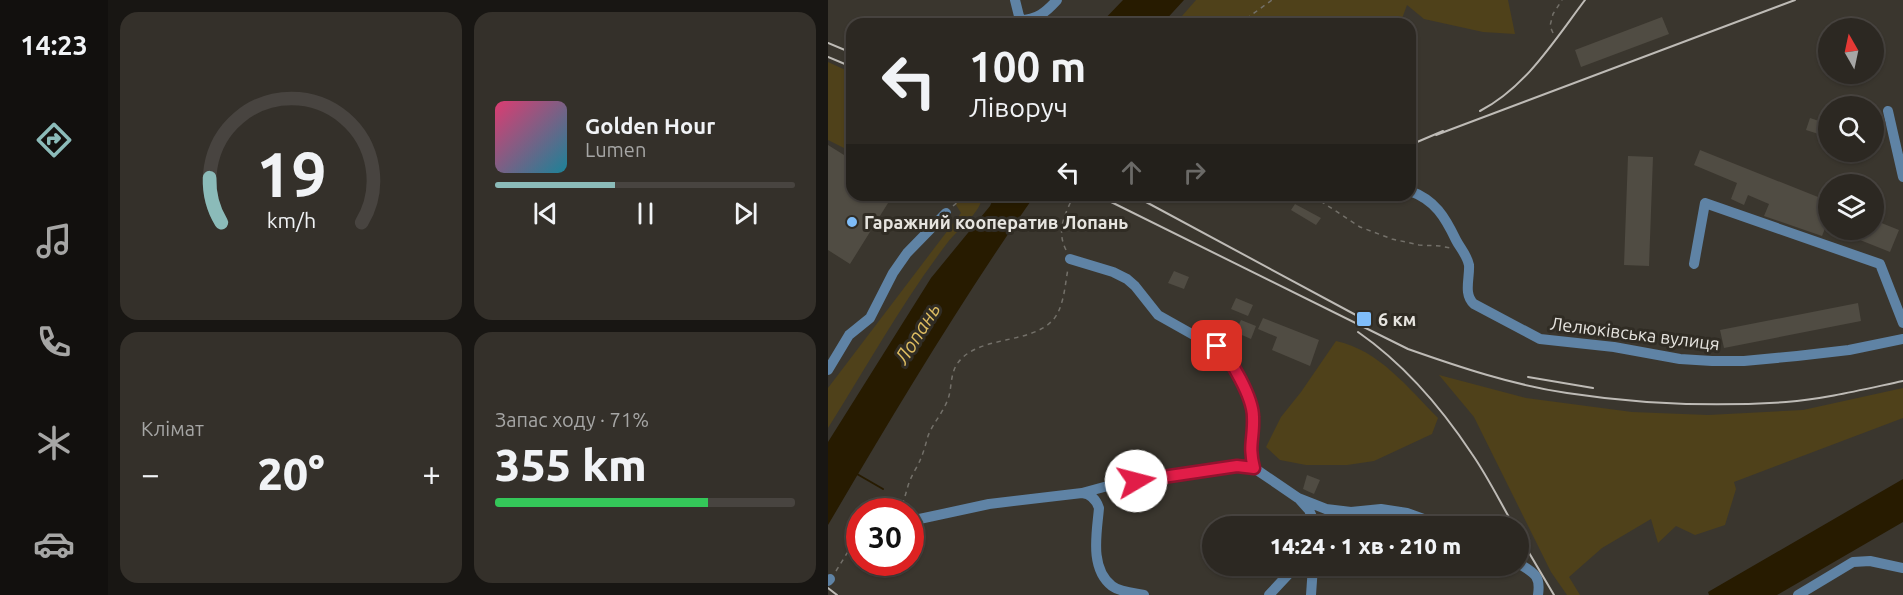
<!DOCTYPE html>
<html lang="uk">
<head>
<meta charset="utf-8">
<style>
	body { margin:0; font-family:Ubuntu,sans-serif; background:#34302a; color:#f1f3f6; height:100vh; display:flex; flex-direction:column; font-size:22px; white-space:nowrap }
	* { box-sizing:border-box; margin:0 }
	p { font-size:20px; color:#a6a6a5 }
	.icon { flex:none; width:33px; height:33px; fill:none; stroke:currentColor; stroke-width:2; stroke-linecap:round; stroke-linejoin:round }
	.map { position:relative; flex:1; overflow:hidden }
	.drawer { display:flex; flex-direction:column; gap:12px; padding:12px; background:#181613; width:720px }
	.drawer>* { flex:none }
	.guide { position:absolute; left:18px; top:18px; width:570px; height:183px; border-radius:18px; box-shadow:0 2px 4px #0004,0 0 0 2px #484440; background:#2c2822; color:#f1f3f6; overflow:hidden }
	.needle { width:39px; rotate:351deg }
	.buttons { position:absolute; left:990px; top:18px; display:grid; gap:12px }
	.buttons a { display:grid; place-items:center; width:66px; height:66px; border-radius:50%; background:#2c2822; box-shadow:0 2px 4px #0004,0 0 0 2px #484440; font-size:30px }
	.speed { position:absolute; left:18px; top:498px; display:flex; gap:12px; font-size:30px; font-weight:700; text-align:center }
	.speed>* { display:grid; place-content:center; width:78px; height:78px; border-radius:50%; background:#2c2822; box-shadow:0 2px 4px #0004,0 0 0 2px #484440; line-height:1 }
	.speed .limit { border:9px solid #d22; background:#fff; color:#111 }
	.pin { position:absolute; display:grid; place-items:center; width:51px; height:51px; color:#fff; margin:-26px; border-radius:12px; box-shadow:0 3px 9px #0006 }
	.me { position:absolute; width:66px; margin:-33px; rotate:82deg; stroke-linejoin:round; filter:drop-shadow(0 0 4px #0008) }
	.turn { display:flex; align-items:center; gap:21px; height:126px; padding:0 24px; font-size:27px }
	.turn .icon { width:78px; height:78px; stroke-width:2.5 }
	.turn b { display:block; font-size:42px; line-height:51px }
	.lanes { display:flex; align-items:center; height:57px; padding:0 24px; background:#0003; justify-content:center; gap:30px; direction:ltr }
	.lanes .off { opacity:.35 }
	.big { font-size:45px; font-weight:800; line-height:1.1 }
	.drawer .card { flex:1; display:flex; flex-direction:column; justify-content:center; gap:9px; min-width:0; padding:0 21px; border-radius:18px; background:#34302a }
	.drawer .dial { align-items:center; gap:0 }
	.dial svg { height:156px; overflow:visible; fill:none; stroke:#484440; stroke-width:7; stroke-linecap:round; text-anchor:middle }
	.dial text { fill:#f1f3f6; stroke:none }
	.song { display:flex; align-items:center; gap:18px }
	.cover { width:72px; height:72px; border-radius:9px; background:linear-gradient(135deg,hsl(340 70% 55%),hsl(190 70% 35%)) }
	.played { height:6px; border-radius:3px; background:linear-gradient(90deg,#8bbbb9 40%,#484440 40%) }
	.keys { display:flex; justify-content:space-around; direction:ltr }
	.heat { display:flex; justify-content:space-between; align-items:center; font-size:33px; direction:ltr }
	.charge { height:9px; border-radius:4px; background:linear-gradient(90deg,#34c759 71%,#484440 0) }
	.drawer .tiles { flex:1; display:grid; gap:12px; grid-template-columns:repeat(2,1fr) }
	.trip { position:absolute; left:374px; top:516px; width:327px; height:60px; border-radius:30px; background:#2c2822; box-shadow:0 2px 4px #0004,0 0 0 2px #484440; font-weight:800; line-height:60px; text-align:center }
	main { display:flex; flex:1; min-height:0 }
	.tabs { display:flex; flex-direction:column; width:108px; justify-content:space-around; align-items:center; background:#12100e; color:#a6a6a5 }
	.tabs .icon { width:42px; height:42px }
	.tabs .selected { color:#8bbbb9 }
	.tabs b { font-size:27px; color:#f1f3f6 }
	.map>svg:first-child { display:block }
	.green { fill:#4f411a }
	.water { fill:#271b00 }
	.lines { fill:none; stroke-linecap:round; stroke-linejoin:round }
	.stream { stroke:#271b00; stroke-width:2 }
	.building { fill:#504c43 }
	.path { stroke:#737069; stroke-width:1.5; stroke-dasharray:4.5 4.5; stroke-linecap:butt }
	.minor { stroke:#5f83a5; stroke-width:10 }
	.rail { stroke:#bebbb6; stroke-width:2 }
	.route-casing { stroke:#92132f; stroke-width:15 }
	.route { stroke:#e11d48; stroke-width:10 }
	.poi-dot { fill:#7fbdf9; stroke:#302c24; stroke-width:2 }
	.labels { text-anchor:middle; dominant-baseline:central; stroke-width:6; stroke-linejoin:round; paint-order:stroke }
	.poi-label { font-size:18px; font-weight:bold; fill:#e6e4df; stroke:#302c24; text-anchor:start }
	.street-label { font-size:18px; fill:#e6e4df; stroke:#302c24 }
	.water-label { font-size:20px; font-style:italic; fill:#ddbc61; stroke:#302c24 }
</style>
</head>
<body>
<main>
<nav class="tabs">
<b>14:23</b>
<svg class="icon selected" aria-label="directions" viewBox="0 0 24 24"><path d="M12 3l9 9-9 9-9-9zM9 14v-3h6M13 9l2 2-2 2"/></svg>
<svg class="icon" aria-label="music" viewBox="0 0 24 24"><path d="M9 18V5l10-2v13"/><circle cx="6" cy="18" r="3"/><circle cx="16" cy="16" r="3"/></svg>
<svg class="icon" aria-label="phone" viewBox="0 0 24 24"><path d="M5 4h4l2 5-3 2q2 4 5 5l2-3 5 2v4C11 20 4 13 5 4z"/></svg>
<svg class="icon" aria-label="climate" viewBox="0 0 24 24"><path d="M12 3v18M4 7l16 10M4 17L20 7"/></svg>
<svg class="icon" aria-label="car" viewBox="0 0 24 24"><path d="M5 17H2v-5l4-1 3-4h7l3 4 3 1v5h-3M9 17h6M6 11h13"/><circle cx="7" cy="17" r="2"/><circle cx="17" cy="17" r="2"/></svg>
</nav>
<section class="drawer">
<div class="tiles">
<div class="card dial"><svg viewBox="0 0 100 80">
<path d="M14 69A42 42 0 1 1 86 69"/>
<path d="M14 69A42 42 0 0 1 8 46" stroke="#8bbbb9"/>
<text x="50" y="56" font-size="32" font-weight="700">19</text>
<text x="50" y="72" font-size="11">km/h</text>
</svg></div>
<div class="card">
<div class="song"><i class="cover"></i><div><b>Golden Hour</b><p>Lumen</p></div></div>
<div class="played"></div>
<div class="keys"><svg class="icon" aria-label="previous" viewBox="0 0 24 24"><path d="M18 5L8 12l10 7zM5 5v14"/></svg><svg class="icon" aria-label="pause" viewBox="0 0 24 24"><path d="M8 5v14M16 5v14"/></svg><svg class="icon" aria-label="next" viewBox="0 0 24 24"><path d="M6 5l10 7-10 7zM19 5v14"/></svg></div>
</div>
<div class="card"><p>Клімат</p>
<div class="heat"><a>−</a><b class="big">20°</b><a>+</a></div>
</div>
<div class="card"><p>Запас ходу · 71%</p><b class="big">355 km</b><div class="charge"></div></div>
</div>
</section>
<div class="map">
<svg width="1075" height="595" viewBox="0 0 1075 595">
	<rect width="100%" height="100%" fill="#3a362e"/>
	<!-- green -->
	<path class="green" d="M 368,0 L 680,0 L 687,34 L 655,32 L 596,19 L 579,5 L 572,24 L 347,24 Z
		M 0,62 L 24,73 L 24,152 L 0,140 Z
		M 122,195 L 155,195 C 152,214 132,227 120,242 C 75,301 39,366 0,428 L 0,388 L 133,213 Z
		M 508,341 C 551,350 580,388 610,418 L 604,434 L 546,461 L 519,465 L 478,465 L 452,460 L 438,447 L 453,417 L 473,392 Z
		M 611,375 L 698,398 L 804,412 L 880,415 L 975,410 L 1075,388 L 1075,418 L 906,482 L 908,489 L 897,525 L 867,535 L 848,526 L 830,543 L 823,519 L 774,548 L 741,577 L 752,595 L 739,595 L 723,572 L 646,417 Z"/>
	<!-- water -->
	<path class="water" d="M 295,0 L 356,0 L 334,24 L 272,24 Z
		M 167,195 L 207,195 C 132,302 66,413 0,525 L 0,442 L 103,278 L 162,206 Z
		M 1075,479 L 1075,522 L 949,595 L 881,595 L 880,592 Z"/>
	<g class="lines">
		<!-- stream -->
		<path class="stream" d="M 29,474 L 55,489"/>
	</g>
	<!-- building -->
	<path class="building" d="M 834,17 L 841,34 L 753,67 L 747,50 Z
		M 982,118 L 1000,124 L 1000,137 L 978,130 Z
		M 0,145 L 24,160 L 24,195 L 65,195 L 22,264 L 0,250 Z
		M 872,150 L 1000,201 L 1000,227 L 998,226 L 994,236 L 936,216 L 941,204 L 920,195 L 916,205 L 903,199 L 909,183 L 866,165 Z
		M 800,156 L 825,157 L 821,266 L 796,265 Z
		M 467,204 L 493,218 L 488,225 L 463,210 Z
		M 1046,220 L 1071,230 L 1062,252 L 1007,230 L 1046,230 Z
		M 346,271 L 361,277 L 356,289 L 340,283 Z
		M 408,298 L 425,305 L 420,316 L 403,309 Z
		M 1030,303 L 1033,321 L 896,348 L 892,330 Z
		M 435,318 L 491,340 L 482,366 L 444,350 L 449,337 L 430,329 Z
		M 413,320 L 428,326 L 423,339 L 407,332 Z
		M 479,475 L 492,480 L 486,494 L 475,489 Z"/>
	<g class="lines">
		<!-- path -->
		<path class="path" d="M 411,24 L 444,0
			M 725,33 L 722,26 L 725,14 L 734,0
			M 486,195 L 491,200 L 532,227 L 564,239 L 591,245 L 612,246 L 622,248
			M 125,206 L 138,195
			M 238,250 C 228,230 237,214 246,195
			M 69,512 C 77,502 77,494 81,483 C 84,474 90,466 93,458 C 96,451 98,443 100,436 C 105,423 115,413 120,399 C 124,388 122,375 129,364 C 149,335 200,345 224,321 C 236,309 237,284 240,269
			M 8,571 L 26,542 L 32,538"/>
		<!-- minor -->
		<path class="minor" d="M 187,0 L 192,20 L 190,24
			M 192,20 C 209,20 218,12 229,0
			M 1060,111 L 1075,177
			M 582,191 C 607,200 617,217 628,240 C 632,248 639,255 641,265 C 642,278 635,294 646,304 L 712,339 L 786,347 L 852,359 L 884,361 L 916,361 L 969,356 L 1021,350 L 1075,339
			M 242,259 L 285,272 L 299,279 L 307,286 L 330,315 L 394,351 L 402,361 L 423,401 L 425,414 L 422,447 L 426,468
			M 866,264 L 877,203 L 1052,264 L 1075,323
			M 0,370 L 21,335 L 42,318 L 65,273 L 79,253 L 118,213
			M 254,493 L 287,484 L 409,466 L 426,468 L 470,498 L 498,509 L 523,512 L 553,509 L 579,513 L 615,526
			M 472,500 L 481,510 L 488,526
			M 82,521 L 161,504 L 254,493 C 263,494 268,499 271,508 C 269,532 261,568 284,586 C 292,592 306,593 316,595
			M 507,526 L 523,512
			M 690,563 C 706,573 713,575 710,595
			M 0,581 L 2,579
			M 441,595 L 468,566
			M 483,595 L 485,566
			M 970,595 L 1025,562 L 1042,561 L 1075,568"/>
		<!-- rail -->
		<path class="rail" d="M 0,43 L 24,53
			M 0,57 L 24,67
			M 652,111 C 698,87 726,41 757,0
			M 608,135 L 967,0
			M 582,145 L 615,131
			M 269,195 L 580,349 C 631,367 685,385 739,393 C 811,404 885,407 958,402 C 997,399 1037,389 1075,381
			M 305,195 L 539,321
			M 530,332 C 576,364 613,407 644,454 C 660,477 672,502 686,526
			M 700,377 L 765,388
			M 690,534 L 726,595
			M 0,588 L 9,595"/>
	</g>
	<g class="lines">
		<!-- route casing -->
		<g class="route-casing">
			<path id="route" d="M 308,481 L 409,466 L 426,468 C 420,445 426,439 425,417 C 425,398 403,358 389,346"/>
		</g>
		<!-- route -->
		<use href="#route" class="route"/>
	</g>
	<!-- markers -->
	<g class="poi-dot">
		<circle cx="24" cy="222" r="6"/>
		<rect x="528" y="311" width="16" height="16" rx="3"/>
	</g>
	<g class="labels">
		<!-- poi labels -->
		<g class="poi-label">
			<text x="36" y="222">Гаражний кооператив Лопань</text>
			<text x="550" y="319">6 км</text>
		</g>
		<!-- street labels -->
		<g class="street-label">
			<text transform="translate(807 333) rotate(7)">Лелюківська вулиця</text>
		</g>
		<!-- water labels -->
		<g class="water-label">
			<text transform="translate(89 333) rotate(-58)">Лопань</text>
		</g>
	</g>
</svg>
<div class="buttons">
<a><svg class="needle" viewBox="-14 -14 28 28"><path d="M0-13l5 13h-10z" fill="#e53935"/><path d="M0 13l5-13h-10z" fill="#a6a6a5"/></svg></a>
<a><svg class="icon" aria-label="search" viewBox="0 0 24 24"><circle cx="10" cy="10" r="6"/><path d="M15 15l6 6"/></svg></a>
<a><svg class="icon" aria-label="layers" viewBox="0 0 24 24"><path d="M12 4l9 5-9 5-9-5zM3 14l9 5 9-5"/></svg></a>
</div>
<div class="speed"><div class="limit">30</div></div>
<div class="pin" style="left:389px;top:346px;background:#d93025"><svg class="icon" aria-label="arrive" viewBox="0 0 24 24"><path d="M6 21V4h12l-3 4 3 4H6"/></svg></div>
<svg class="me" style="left:308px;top:481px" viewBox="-20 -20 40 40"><circle r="19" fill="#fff"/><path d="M0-13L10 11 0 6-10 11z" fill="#e11d48"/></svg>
<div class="trip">14:24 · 1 хв · 210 m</div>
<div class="guide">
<div class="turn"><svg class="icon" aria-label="left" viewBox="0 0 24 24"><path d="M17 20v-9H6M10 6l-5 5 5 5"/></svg><div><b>100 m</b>Ліворуч</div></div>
<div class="lanes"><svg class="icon" aria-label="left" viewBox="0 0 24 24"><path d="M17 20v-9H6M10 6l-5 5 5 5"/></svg><svg class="icon off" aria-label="ahead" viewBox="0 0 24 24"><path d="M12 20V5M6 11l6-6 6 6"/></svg><svg class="icon off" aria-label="right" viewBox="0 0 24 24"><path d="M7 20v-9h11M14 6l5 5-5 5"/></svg></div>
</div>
</div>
</main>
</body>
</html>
